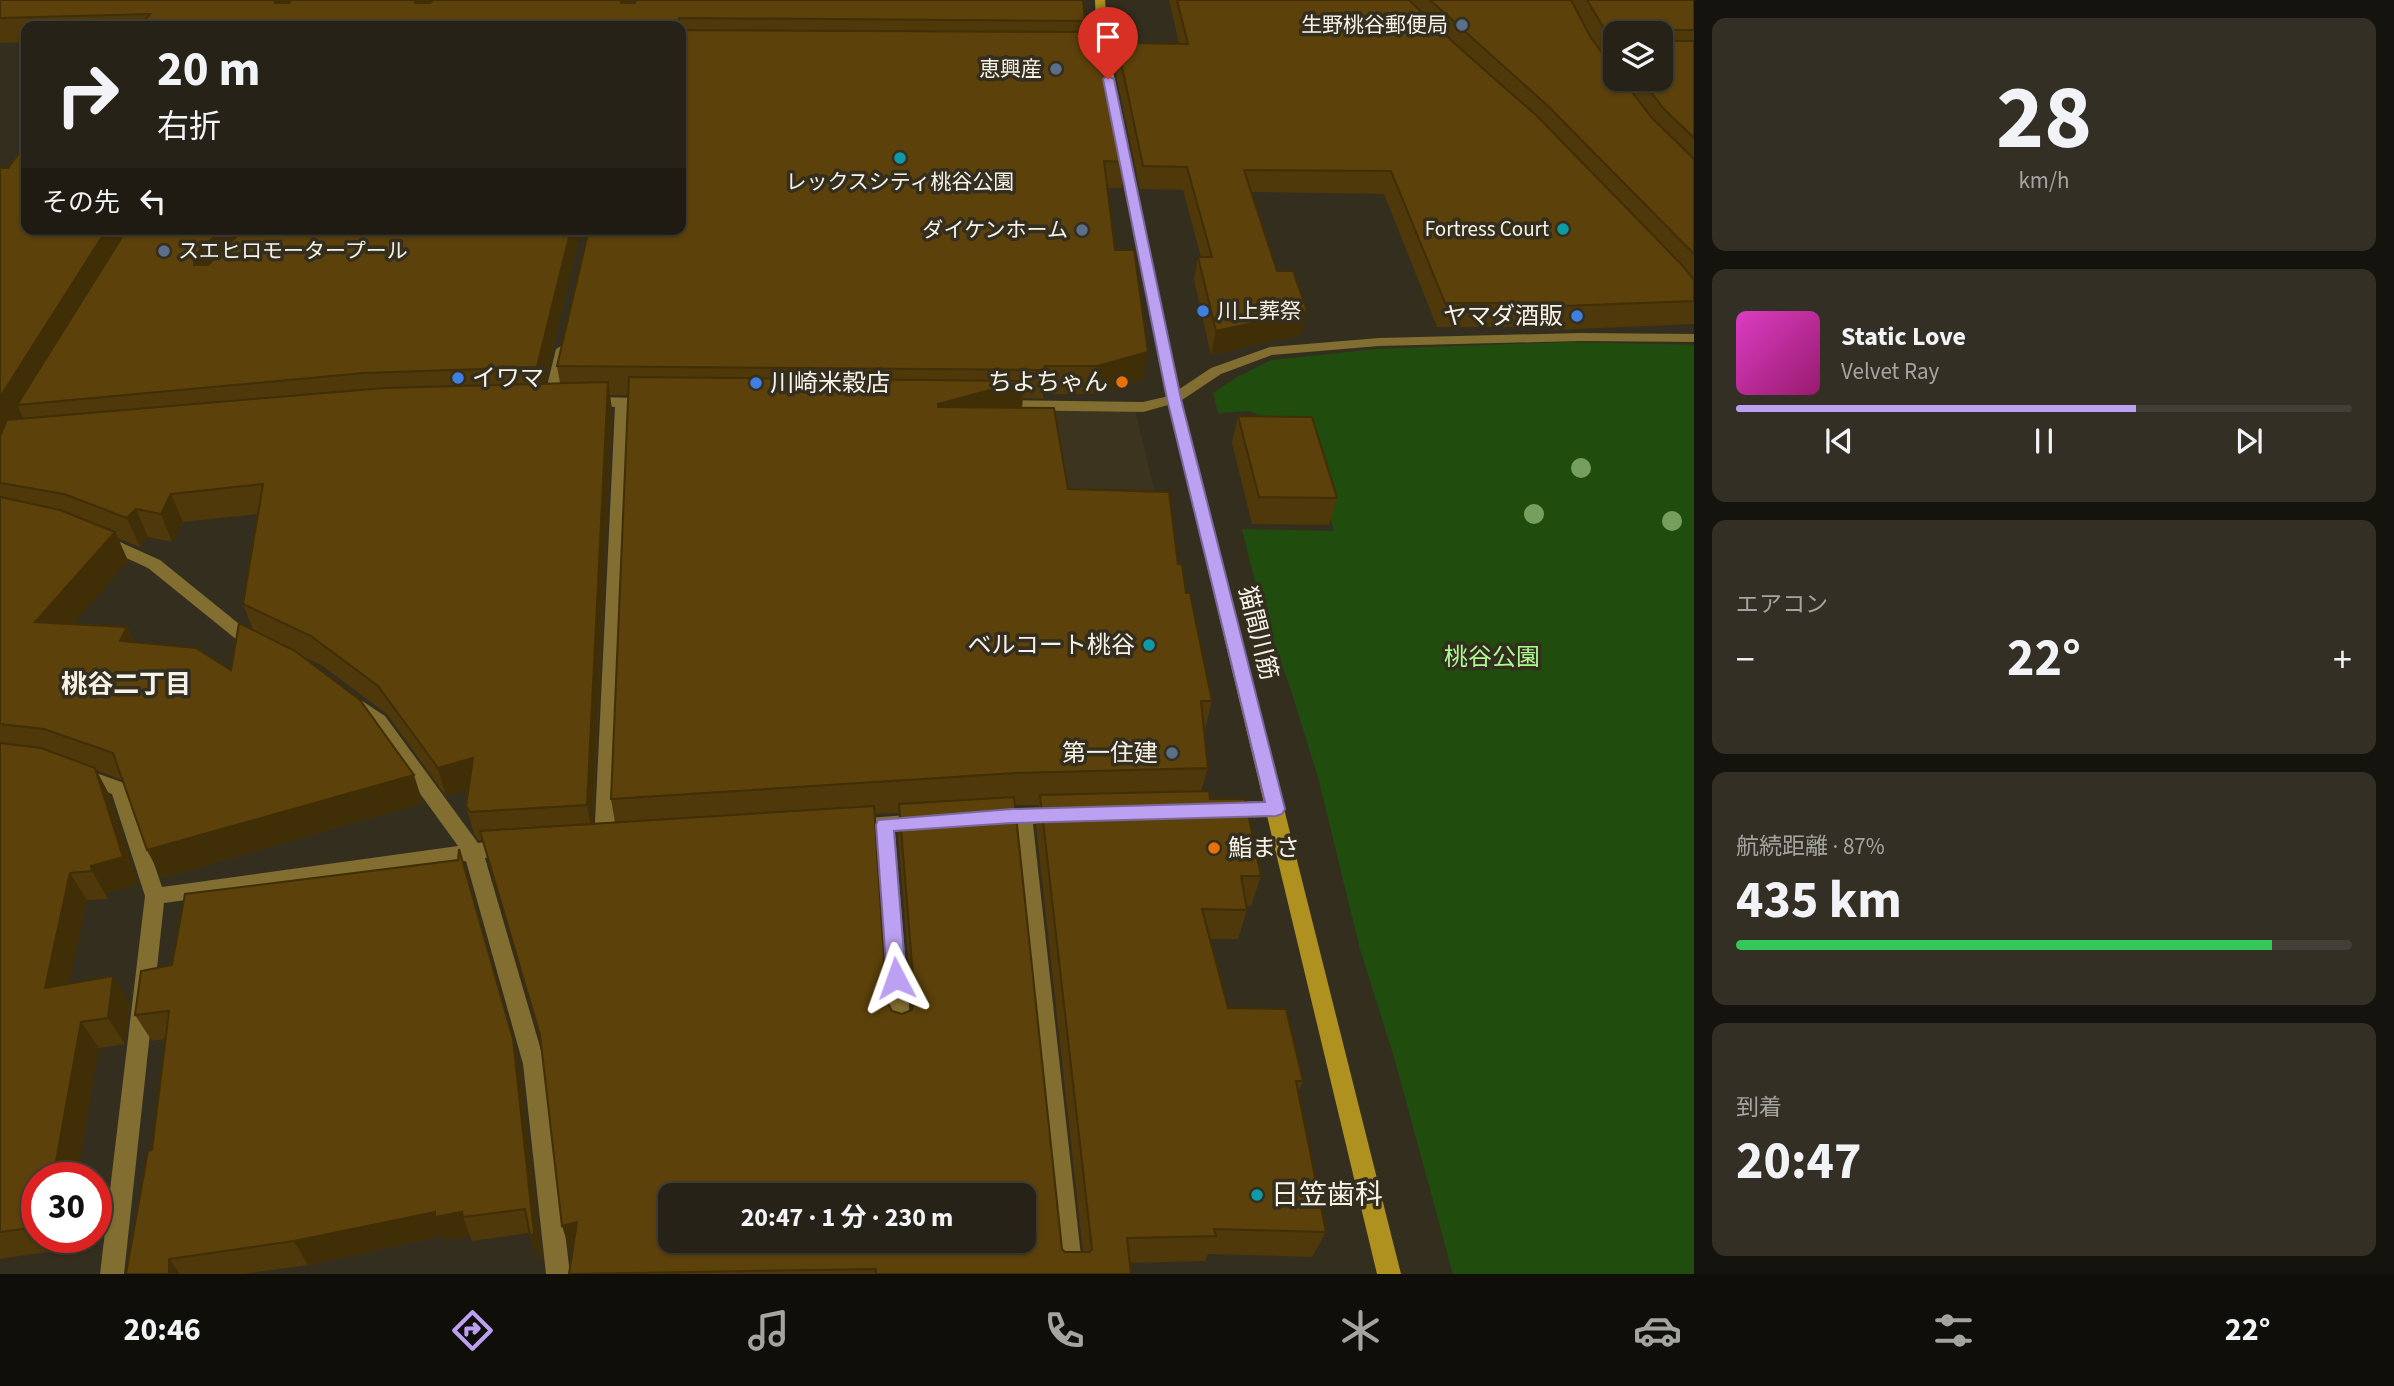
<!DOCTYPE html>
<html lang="ja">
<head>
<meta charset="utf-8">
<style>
	body { margin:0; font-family:"Source Sans 3","Noto Sans JP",sans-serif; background:#332f24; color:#f1f3f6; height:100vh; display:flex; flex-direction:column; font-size:26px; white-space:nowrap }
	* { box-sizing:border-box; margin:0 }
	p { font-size:23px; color:#a4a4a1 }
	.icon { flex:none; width:38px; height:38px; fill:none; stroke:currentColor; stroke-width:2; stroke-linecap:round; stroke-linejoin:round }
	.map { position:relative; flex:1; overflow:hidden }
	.sheet { display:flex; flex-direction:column; gap:18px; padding:18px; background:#15130d; width:700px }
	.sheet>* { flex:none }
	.guide { position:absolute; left:21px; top:21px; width:665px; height:214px; border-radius:14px; box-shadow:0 2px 5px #0004,0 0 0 2px #433f36; background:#272217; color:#f1f3f6; overflow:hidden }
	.tools { position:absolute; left:1603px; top:21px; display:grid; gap:14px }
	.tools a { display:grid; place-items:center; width:70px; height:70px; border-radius:14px; background:#272217; box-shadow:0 2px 5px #0004,0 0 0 2px #433f36; font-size:35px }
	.speed { position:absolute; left:21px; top:1162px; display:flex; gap:14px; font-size:35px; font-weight:700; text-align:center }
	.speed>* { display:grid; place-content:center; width:91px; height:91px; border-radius:50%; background:#272217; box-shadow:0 2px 5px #0004,0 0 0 2px #433f36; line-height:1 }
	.speed .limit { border:10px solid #d22; background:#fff; color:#111 }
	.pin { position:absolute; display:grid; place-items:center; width:60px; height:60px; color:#fff; margin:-72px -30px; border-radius:50% 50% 50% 0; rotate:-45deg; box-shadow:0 0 7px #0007 }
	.pin .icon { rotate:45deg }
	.me { position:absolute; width:77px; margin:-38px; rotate:356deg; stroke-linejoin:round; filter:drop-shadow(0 0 5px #0008) }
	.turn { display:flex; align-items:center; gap:24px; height:147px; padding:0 21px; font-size:32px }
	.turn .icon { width:91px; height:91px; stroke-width:2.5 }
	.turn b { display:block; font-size:49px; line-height:60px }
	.then { display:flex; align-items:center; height:66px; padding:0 21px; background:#0003; gap:14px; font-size:26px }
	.big { font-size:52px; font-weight:700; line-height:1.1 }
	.sheet .card { flex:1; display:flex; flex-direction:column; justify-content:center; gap:10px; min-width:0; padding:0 24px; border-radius:14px; background:#332f24 }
	.sheet .dial { align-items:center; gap:0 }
	.dial b { font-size:91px; line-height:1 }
	.song { display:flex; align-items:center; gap:21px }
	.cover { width:84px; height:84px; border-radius:10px; background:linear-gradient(135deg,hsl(310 70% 55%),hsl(320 70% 35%)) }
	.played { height:7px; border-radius:4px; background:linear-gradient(90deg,#bca0f2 65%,#433f36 65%) }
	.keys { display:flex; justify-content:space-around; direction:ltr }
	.heat { display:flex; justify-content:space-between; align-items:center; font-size:38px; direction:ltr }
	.charge { height:10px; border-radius:5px; background:linear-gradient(90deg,#34c759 87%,#433f36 0) }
	.trip { position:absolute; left:658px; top:1183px; width:378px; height:70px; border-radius:14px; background:#272217; box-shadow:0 2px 5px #0004,0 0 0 2px #433f36; font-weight:700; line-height:70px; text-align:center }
	.tab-bar { display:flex; height:112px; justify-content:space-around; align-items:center; background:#100e09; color:#a4a4a1 }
	.tab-bar .icon { width:49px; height:49px }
	.tab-bar .active { color:#bca0f2 }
	.tab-bar b { font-size:32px; color:#f1f3f6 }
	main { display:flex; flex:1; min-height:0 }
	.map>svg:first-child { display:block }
	.built { fill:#3c341e }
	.green { fill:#204d0e }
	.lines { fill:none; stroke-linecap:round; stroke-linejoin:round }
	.lane { fill:#816e30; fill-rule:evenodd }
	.street { fill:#816e30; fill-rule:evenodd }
	.secondary { fill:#af911f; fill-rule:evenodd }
	.tree { fill:#769f5e }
	.wall { fill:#4f3809; fill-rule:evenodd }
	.shaded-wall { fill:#402e07 }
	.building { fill:#5c410a; stroke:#402e07; stroke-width:2; fill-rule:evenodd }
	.route { fill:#bca0f2; stroke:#7a689d; stroke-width:2 }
	.service-dot { fill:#5c6f8a; stroke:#342e1f; stroke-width:2.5 }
	.culture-dot { fill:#0f9aa8; stroke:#342e1f; stroke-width:2.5 }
	.shop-dot { fill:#3f7fe0; stroke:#342e1f; stroke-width:2.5 }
	.food-dot { fill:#e8710a; stroke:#342e1f; stroke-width:2.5 }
	.labels { text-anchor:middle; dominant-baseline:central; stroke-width:7; stroke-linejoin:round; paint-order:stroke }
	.far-poi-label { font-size:21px; fill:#f6f2e8; stroke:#342e1f; text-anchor:end }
	.poi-label { font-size:24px; fill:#f6f2e8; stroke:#342e1f; text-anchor:end }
	.street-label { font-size:24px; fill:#f6f2e8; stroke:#342e1f }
	.park-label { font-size:24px; fill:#acfb92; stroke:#342e1f }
	.neighbourhood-label { font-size:26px; font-weight:bold; fill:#f6f2e8; stroke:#342e1f }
	.near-poi-label { font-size:28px; fill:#f6f2e8; stroke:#342e1f; text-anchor:start }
</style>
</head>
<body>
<main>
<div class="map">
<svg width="1694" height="1274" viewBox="0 0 1694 1274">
	<rect width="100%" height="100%" fill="#342e1f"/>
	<!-- built -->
	<path class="built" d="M 1135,410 L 1161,517 L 966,519 L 955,412 Z"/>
	<!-- green -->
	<path class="green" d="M 1569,342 L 1694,345 L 1694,1274 L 1453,1274 L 1394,1057 L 1360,949 L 1318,777 L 1291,690 L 1262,610 L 1242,529 L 1334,531 L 1307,435 L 1249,411 L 1218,413 L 1213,393 L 1237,377 L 1272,360 L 1376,349 Z"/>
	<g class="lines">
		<!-- lane -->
		<path class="lane" d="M 563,345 L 570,349 L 557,402 L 550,407 L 545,405 L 543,402 L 556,349 Z"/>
		<!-- street -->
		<path class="street" d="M 1580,333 L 1694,334 L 1694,342 L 1580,341 L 1379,346 L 1272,355 L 1221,374 L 1179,402 L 1143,412 L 999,410 L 991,405 L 999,400 L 1143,402 L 1169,396 L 1211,368 L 1270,347 L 1379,338 Z
			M 590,397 L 649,398 L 656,403 L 649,408 L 630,407 L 614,843 L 611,849 L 604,851 L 597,849 L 594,843 L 615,407 L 585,405 L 583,402 Z
			M 102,534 L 160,560 L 254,636 L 263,640 L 266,644 L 263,648 L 257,650 L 242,644 L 148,568 L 96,544 L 94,540 L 96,536 Z
			M 353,695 L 385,716 L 478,843 L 508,839 L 515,841 L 518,847 L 515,853 L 485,858 L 545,1064 L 570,1274 L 546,1274 L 523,1064 L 466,861 L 164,903 L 124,1274 L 100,1274 L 145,896 L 112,794 L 75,780 L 73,775 L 75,770 L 82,768 L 127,784 L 162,887 L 458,846 L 371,726 L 344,702 L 347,697 Z
			M 1276,801 L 1283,804 L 1286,809 L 1283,814 L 1276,817 L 1225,818 L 1218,815 L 1215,810 L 1218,805 L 1225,802 Z
			M 1060,807 L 1067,810 L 1070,815 L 1067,820 L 1033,824 L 1083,1274 L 1059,1274 L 1013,824 L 987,822 L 984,817 L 987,812 L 994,809 Z
			M 920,814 L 927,816 L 930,822 L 927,828 L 895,832 L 911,1030 L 908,1037 L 900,1040 L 892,1037 L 889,1030 L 876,833 L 854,835 L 847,833 L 844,827 L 847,821 L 854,819 Z"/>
		<!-- secondary -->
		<path class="secondary" d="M 1095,0 L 1105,0 L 1109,52 L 1181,399 L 1401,1274 L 1377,1274 L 1167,399 L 1097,52 Z"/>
	</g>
	<!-- trees -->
	<g class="tree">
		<circle cx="1581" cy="468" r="10"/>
		<circle cx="1534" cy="514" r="10"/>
		<circle cx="1672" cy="521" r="10"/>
	</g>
	<!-- wall -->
	<path class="wall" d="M 0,0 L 629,0 L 628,3 L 1085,21 L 1083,32 L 1126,162 L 1122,188 L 1107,188 L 1115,250 L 1144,380 L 1093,394 L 1043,394 L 1043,399 L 1023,398 L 1022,408 L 1068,489 L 1178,564 L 1212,701 L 1204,733 L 1208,768 L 1201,792 L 1210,799 L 1261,876 L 1251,906 L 1247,906 L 1247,910 L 1238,939 L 1210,939 L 1228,1008 L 1303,1081 L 1298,1092 L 1326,1232 L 1312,1257 L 1208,1254 L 1205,1261 L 1130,1263 L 1131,1274 L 569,1274 L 573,1250 L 570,1251 L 540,1038 L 483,840 L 478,840 L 474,834 L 466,806 L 468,790 L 446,796 L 387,714 L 321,665 L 302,656 L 423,803 L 162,878 L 147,850 L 122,780 L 96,770 L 110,796 L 138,884 L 107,893 L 108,899 L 87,900 L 69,983 L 130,1002 L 125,1044 L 99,1048 L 77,1178 L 37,1178 L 37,1237 L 67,1237 L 65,1249 L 0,1259 L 0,168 L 26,229 L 581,229 L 545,383 L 560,383 L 557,366 L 681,229 L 681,26 L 26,26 L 26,42 L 0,43 ZM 610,395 L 628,395 L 611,799 L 615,822 L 593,823 L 612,410 ZM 21,413 L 23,419 L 17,419 ZM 258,514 L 243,604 L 253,630 L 231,670 L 135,643 L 127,627 L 73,624 L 128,561 L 118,538 L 140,547 L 148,537 L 172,542 L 183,522 ZM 1015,805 L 1039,805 L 1036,826 L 1083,1252 L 1065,1252 L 1062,1249 ZM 899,813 L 898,834 L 912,1010 L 902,1014 L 892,1011 L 887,1002 L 875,814 Z
		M 1169,0 L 1694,0 L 1694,324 L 1554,330 L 1552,327 L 1437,327 L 1384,194 L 1251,192 L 1277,271 L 1307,311 L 1301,335 L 1211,355 L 1194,280 L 1198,257 L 1201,257 L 1183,190 L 1140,189 L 1114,65 L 1117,43 L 1179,44 ZM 1615,33 L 1661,33 L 1661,79 L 1615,79 ZM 1602,52 L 1609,52 L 1607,58 Z
		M 1238,416 L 1337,498 L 1329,525 L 1252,524 L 1232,443 Z
		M 468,877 L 520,1065 L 542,1258 L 538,1258 L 529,1233 L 472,1241 L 470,1236 L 445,1241 L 443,1236 L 308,1265 L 243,1274 L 126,1274 L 152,1150 L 165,1039 L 152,1041 L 135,1015 L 172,965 Z"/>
	<!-- shaded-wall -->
	<path class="shaded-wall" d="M 274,0 L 299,0 L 281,24 Z
		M 415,0 L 439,0 L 420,24 Z
		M 622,0 L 629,0 L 624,26 L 621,3 Z
		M 107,229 L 135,229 L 17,405 L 21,413 L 7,435 L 0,436 L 0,397 Z
		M 222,229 L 259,229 L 203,293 L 194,265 L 194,256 Z
		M 571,229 L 581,229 L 542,395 L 537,367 Z
		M 1307,311 L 1301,335 L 1211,355 L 1216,331 Z
		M 1148,352 L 1144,380 L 1093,394 L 1097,366 Z
		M 1024,381 L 1021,413 L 936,437 L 938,404 Z
		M 608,382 L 612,410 L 592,833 L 587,805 Z
		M 171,494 L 183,522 L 172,542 L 161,514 Z
		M 136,509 L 148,537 L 140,547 L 127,518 Z
		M 115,532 L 128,561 L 50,651 L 35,622 Z
		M 127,627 L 140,655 L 120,641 Z
		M 473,758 L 480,786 L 446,796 L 438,768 Z
		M 95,768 L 110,796 L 138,884 L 107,893 L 108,899 L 92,871 L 91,866 Z
		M 414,775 L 423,803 L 162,878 L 147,850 Z
		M 70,873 L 87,900 L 63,1014 L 45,988 Z
		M 468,877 L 520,1065 L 542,1258 L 538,1258 L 530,1235 Z
		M 113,976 L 130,1002 L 125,1044 L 108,1018 Z
		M 81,1022 L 99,1048 L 77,1178 L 53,1178 Z
		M 435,1212 L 462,1212 L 463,1217 L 470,1236 L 445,1241 L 443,1236 L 308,1265 L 294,1241 Z
		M 577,1222 L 584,1248 L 570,1251 L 562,1226 Z
		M 54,1237 L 67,1237 L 65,1249 Z
		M 169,1259 L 180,1274 L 169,1274 Z"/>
	<!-- building -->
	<path class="building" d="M 0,0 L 274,0 L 275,3 L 289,3 L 291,0 L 415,0 L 415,3 L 430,3 L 433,0 L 622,0 L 621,3 L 635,3 L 636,0 L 1083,0 L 1085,21 L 679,18 L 677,26 L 140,26 L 150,14 L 0,18 Z
		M 1177,0 L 1409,0 L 1454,43 L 1537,116 L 1682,265 L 1694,280 L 1694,301 L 1563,306 L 1561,303 L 1445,303 L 1391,171 L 1244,170 L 1277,271 L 1293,271 L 1307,311 L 1216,331 L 1198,257 L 1212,257 L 1187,167 L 1143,166 L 1117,43 L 1188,44 Z
		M 1430,0 L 1571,0 L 1591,38 L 1615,70 L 1615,79 L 1622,79 L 1652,118 L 1694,159 L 1694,254 L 1548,106 Z
		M 1587,0 L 1694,0 L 1694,30 L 1669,30 L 1667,33 L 1669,41 L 1694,41 L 1694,138 L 1664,109 L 1641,79 L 1661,79 L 1661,33 L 1625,33 L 1625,31 L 1605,30 Z
		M 681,30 L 1086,32 L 1086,39 L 1100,39 L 1126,162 L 1104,161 L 1115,250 L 1134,250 L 1148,352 L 1097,366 L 1045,366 L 1046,370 L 557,366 L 589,229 L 681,229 Z
		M 26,144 L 26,229 L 107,229 L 0,397 L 0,168 L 8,168 Z
		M 127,229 L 222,229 L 194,256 L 194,265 L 208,265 L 244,229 L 571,229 L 537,367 L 364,373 L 17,405 Z
		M 629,377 L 1024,381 L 938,404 L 938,407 L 1054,408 L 1068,489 L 1169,492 L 1178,564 L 1182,564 L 1186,593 L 1190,593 L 1212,701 L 1201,701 L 1208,768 L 1016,773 L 611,799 Z
		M 608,382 L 587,805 L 470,812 L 466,806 L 473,758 L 438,768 L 378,686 L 311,636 L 243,604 L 263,484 L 171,494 L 161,514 L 136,509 L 127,518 L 64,494 L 0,483 L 0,436 L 7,420 L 384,388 Z
		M 1238,416 L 1312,417 L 1337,498 L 1259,497 Z
		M 0,497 L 60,510 L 115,532 L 35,622 L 127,627 L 120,641 L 196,648 L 231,670 L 239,623 L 295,651 L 360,700 L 414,775 L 147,850 L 113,753 L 44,729 L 0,724 Z
		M 0,743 L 41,748 L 95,768 L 123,857 L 91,866 L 92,871 L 70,873 L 45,988 L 113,976 L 108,1018 L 81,1022 L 53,1178 L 37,1178 L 37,1227 L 0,1232 Z
		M 1209,791 L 1210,799 L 1245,799 L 1261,876 L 1241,876 L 1247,910 L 1202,909 L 1228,1008 L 1286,1009 L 1303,1081 L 1296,1081 L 1326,1232 L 1214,1229 L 1216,1236 L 1127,1238 L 1131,1274 L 876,1274 L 876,1269 L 569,1274 L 577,1222 L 562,1226 L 540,1035 L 480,831 L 874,806 L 887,1002 L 892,1011 L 902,1014 L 912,1010 L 915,1001 L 899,804 L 1014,797 L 1062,1249 L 1065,1252 L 1090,1252 L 1092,1249 L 1040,795 ZM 670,1195 L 1024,1195 L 1024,1241 L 670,1241 Z
		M 459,849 L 513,1039 L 534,1234 L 530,1235 L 525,1209 L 463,1217 L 462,1212 L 435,1217 L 435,1212 L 294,1241 L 169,1259 L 169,1274 L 126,1274 L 148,1151 L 152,1150 L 169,1011 L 135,1015 L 141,971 L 172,965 L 185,894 L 458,860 Z"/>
	<!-- route -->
	<path class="route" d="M 1108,76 L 1114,79 L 1181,399 L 1285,809 L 1282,814 L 1276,816 L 1012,823 L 894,831 L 906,978 L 903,984 L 896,987 L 890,984 L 887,978 L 876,825 L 878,820 L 1012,809 L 1265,802 L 1167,399 L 1103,79 Z"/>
	<!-- markers -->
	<g class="service-dot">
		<circle cx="1462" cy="25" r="7"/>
		<circle cx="1056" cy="69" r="7"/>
		<circle cx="1082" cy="230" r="7"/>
		<circle cx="164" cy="251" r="7"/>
		<circle cx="1172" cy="753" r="7"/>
	</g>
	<g class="culture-dot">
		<circle cx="900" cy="158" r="7"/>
		<circle cx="1563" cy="229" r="7"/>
		<circle cx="1149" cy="645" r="7"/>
		<circle cx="1257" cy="1195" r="7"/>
	</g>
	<g class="shop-dot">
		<circle cx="1203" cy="311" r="7"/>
		<circle cx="1577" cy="316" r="7"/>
		<circle cx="458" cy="378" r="7"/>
		<circle cx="756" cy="383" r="7"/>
	</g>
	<g class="food-dot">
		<circle cx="1122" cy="382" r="7"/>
		<circle cx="1214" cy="848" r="7"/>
	</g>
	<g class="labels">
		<!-- far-poi labels -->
		<g class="far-poi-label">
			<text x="1448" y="25">生野桃谷郵便局</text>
			<text x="1042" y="69">恵興産</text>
			<text x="900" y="182" text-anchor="middle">レックスシティ桃谷公園</text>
			<text x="1549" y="229">Fortress Court</text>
			<text x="1068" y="230">ダイケンホーム</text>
			<text x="178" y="251" text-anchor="start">スエヒロモータープール</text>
			<text x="1217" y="311" text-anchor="start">川上葬祭</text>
		</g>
		<!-- poi labels -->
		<g class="poi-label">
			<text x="1563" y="316">ヤマダ酒販</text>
			<text x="472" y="378" text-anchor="start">イワマ</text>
			<text x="1108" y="382">ちよちゃん</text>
			<text x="770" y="383" text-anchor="start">川崎米穀店</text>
			<text x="1135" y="645">ベルコート桃谷</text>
			<text x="1158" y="753">第一住建</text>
			<text x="1228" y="848" text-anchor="start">鮨まさ</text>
		</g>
		<!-- street labels -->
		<g class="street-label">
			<text transform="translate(1258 633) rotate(76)">猫間川筋</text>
		</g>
		<!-- park labels -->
		<g class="park-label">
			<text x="1492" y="657">桃谷公園</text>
		</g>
		<!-- neighbourhood labels -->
		<g class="neighbourhood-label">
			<text x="126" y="684">桃谷二丁目</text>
		</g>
		<!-- near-poi labels -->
		<g class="near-poi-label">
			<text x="1271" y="1195">日笠歯科</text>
		</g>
	</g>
</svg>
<div class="tools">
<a><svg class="icon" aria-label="layers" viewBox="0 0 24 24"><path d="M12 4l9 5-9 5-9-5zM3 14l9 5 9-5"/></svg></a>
</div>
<div class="speed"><div class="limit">30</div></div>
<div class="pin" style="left:1108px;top:79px;background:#d93025"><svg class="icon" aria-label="arrive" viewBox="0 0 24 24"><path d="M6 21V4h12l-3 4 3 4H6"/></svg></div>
<svg class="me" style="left:896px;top:978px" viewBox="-20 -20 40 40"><path d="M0-17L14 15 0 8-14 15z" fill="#bca0f2" stroke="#fff" stroke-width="4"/></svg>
<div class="trip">20:47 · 1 分 · 230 m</div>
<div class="guide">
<div class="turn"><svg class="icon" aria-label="right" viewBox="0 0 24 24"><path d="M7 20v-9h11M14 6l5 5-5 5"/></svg><div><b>20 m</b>右折</div></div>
<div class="then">その先<svg class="icon" aria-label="left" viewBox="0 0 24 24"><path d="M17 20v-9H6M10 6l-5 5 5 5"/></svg></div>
</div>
</div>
<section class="sheet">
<div class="card dial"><b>28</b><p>km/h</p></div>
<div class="card">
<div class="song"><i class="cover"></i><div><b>Static Love</b><p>Velvet Ray</p></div></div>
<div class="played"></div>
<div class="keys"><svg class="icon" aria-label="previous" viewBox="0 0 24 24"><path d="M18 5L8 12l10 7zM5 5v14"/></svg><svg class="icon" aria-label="pause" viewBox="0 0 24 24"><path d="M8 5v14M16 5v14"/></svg><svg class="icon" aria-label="next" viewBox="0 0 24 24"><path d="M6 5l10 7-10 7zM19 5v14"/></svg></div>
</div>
<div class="card"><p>エアコン</p>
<div class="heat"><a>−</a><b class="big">22°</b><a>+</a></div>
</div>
<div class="card"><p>航続距離 · 87%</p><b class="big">435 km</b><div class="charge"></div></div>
<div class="card"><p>到着</p><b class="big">20:47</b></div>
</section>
</main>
<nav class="tab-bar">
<b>20:46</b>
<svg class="icon active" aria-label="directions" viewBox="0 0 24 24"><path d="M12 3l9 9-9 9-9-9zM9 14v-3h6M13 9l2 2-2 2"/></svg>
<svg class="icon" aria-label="music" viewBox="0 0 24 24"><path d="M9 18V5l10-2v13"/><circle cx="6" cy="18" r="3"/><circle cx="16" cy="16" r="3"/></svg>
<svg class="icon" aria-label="phone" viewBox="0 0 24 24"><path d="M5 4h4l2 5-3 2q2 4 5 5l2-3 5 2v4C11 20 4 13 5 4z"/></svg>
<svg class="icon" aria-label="climate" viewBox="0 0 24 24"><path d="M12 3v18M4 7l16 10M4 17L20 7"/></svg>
<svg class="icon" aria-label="car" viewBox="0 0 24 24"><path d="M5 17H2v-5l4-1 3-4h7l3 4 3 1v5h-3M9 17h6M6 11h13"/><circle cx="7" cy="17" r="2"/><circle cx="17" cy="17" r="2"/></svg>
<svg class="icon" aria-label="filters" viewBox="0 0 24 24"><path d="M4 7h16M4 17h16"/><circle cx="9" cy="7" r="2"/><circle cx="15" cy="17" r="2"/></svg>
<b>22°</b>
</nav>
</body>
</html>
